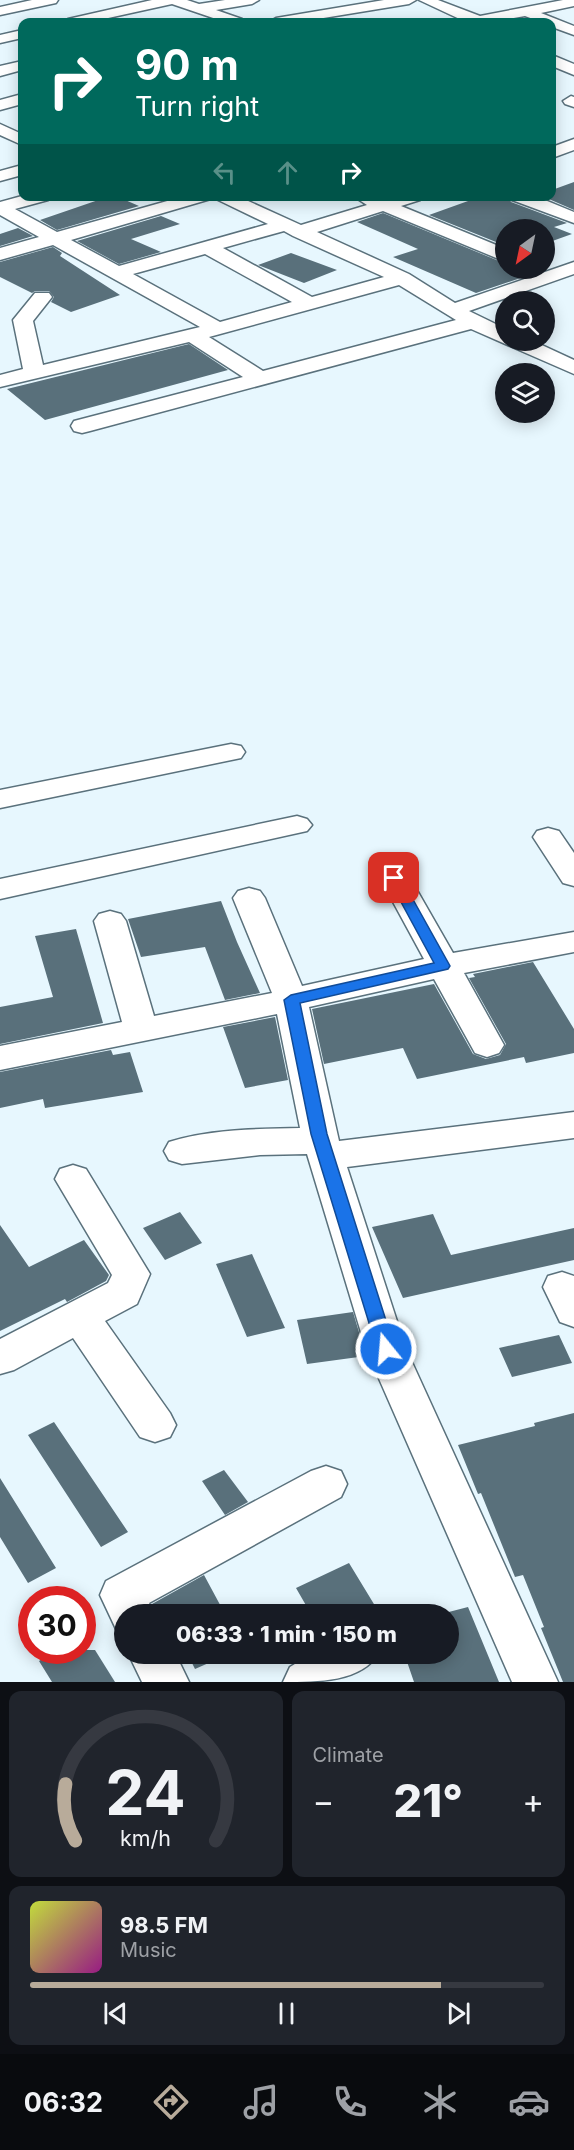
<!DOCTYPE html>
<html lang="en">
<head>
<meta charset="utf-8">
<style>
	body { margin:0; font-family:Inter,sans-serif; background:#20242c; color:#f1f3f6; height:100vh; display:flex; flex-direction:column; font-size:22px; white-space:nowrap }
	* { box-sizing:border-box; margin:0 }
	p { font-size:20px; color:#9ea1a6 }
	.icon { flex:none; width:33px; height:33px; fill:none; stroke:currentColor; stroke-width:2; stroke-linecap:round; stroke-linejoin:round }
	.map { position:relative; height:1682px; overflow:hidden }
	.side { display:flex; flex-direction:column; gap:9px; padding:9px; background:#0d0f14; flex:1 }
	.side>* { flex:none }
	.guide { position:absolute; left:18px; top:18px; width:538px; height:183px; border-radius:12px; box-shadow:0 3px 15px #0003; background:#00695c; color:#fff; overflow:hidden }
	.needle { width:39px; rotate:213deg }
	.buttons { position:absolute; left:495px; top:219px; display:grid; gap:12px }
	.buttons a { display:grid; place-items:center; width:60px; height:60px; border-radius:50%; background:#171b24; box-shadow:0 3px 15px #0003; font-size:30px }
	.speed { position:absolute; left:18px; top:1586px; display:flex; gap:12px; font-size:30px; font-weight:700; text-align:center }
	.speed>* { display:grid; place-content:center; width:78px; height:78px; border-radius:50%; background:#171b24; box-shadow:0 3px 15px #0003; line-height:1 }
	.speed .limit { border:9px solid #d22; background:#fff; color:#111 }
	.pin { position:absolute; display:grid; place-items:center; width:51px; height:51px; color:#fff; margin:-26px; border-radius:12px; box-shadow:0 3px 9px #0006 }
	.me { position:absolute; width:66px; margin:-33px; rotate:343deg; stroke-linejoin:round; filter:drop-shadow(0 0 4px #0008) }
	.turn { display:flex; align-items:center; gap:21px; height:126px; padding:0 18px; font-size:27px }
	.turn .icon { width:78px; height:78px; stroke-width:2.5 }
	.turn b { display:block; font-size:42px; line-height:51px }
	.lanes { display:flex; align-items:center; height:57px; padding:0 18px; background:#0003; justify-content:center; gap:30px; direction:ltr }
	.lanes .off { opacity:.35 }
	.big { font-size:45px; font-weight:800; line-height:1.1 }
	.side .card { flex:1; display:flex; flex-direction:column; justify-content:center; gap:9px; min-width:0; padding:0 21px; border-radius:12px; background:#20242c }
	.side .dial { align-items:center; gap:0 }
	.dial svg { height:156px; overflow:visible; fill:none; stroke:#363941; stroke-width:7; stroke-linecap:round; text-anchor:middle }
	.dial text { fill:#f1f3f6; stroke:none }
	.song { display:flex; align-items:center; gap:18px }
	.cover { width:72px; height:72px; border-radius:9px; background:linear-gradient(135deg,hsl(70 70% 55%),hsl(310 70% 35%)) }
	.played { height:6px; border-radius:3px; background:linear-gradient(90deg,#b8ab9a 80%,#363941 80%) }
	.keys { display:flex; justify-content:space-around; direction:ltr }
	.heat { display:flex; justify-content:space-between; align-items:center; font-size:33px; direction:ltr }
	.side .tiles { flex:1; display:grid; gap:9px; grid-template-columns:1fr 1fr }
	.card:last-child { grid-column:span 2 }
	.trip { position:absolute; left:114px; top:1604px; width:345px; height:60px; border-radius:30px; background:#171b24; box-shadow:0 3px 15px #0003; font-weight:800; line-height:60px; text-align:center }
	.tab-bar { display:flex; height:96px; justify-content:space-around; align-items:center; background:#090b0e; color:#9ea1a6 }
	.tab-bar .icon { width:42px; height:42px }
	.tab-bar .current { color:#b8ab9a }
	.tab-bar b { font-size:27px; color:#f1f3f6 }
	.map>svg:first-child { display:block }
	.building { fill:#59707b }
	.lines { fill:none; stroke-linecap:round; stroke-linejoin:round }
	.street-casing { stroke:#5a717c; stroke-width:3 }
	.street { fill:#fff; fill-rule:evenodd }
	.route { fill:#1a73e8; stroke:#114b97; stroke-width:1.5 }
</style>
</head>
<body>
<div class="map">
<svg width="574" height="1682" viewBox="0 0 574 1682">
	<rect width="100%" height="100%" fill="#e7f7fe"/>
	<!-- building -->
	<path class="building" d="M 574,182 L 574,210 L 542,196 L 552,196 L 552,190 Z
		M 110,196 L 116,196 L 139,206 L 57,230 L 40,220 Z
		M 482,196 L 508,196 L 511,202 L 567,223 L 554,227 L 572,234 L 544,244 L 544,230 L 506,230 L 506,246 L 429,215 Z
		M 383,213 L 506,264 L 506,268 L 535,268 L 541,271 L 476,293 L 393,257 L 418,249 L 357,222 Z
		M 161,216 L 180,224 L 131,239 L 161,252 L 119,264 L 77,241 Z
		M 18,228 L 33,236 L 0,246 L 0,234 Z
		M 53,247 L 62,253 L 60,256 L 120,295 L 71,312 L 51,302 L 54,297 L 49,291 L 35,291 L 32,293 L 0,277 L 0,262 Z
		M 291,253 L 337,270 L 304,283 L 258,265 Z
		M 189,344 L 228,370 L 45,420 L 7,389 Z
		M 221,901 L 237,942 L 260,993 L 225,1000 L 205,947 L 141,957 L 128,919 Z
		M 76,929 L 103,1023 L 0,1044 L 0,1007 L 53,997 L 35,936 Z
		M 533,962 L 574,1029 L 574,1053 L 526,1063 L 524,1057 L 417,1079 L 403,1048 L 324,1064 L 312,1009 L 434,984 L 473,1054 L 486,1059 L 500,1055 L 506,1044 L 469,978 L 475,977 L 473,974 Z
		M 275,1017 L 288,1080 L 245,1088 L 223,1027 Z
		M 111,1050 L 113,1055 L 130,1052 L 143,1092 L 45,1108 L 43,1099 L 0,1108 L 0,1072 Z
		M 180,1212 L 202,1243 L 165,1260 L 143,1228 Z
		M 433,1214 L 451,1255 L 574,1228 L 574,1260 L 403,1298 L 372,1227 Z
		M 0,1225 L 29,1267 L 84,1240 L 109,1275 L 106,1281 L 67,1302 L 65,1299 L 0,1331 Z
		M 252,1254 L 285,1328 L 247,1337 L 216,1264 Z
		M 353,1312 L 366,1356 L 307,1364 L 297,1320 Z
		M 559,1335 L 572,1363 L 512,1377 L 499,1348 Z
		M 574,1413 L 574,1682 L 563,1682 L 541,1628 L 544,1627 L 523,1575 L 515,1577 L 481,1493 L 478,1494 L 458,1445 L 535,1426 L 534,1423 Z
		M 54,1422 L 128,1532 L 101,1547 L 28,1435 Z
		M 224,1470 L 248,1502 L 225,1515 L 202,1481 Z
		M 0,1478 L 56,1568 L 28,1583 L 0,1537 Z
		M 349,1563 L 380,1614 L 311,1614 L 296,1588 Z
		M 204,1575 L 225,1614 L 156,1614 L 152,1604 Z
		M 468,1607 L 499,1682 L 414,1682 L 404,1653 L 448,1653 L 448,1614 L 441,1614 Z
		M 57,1650 L 95,1650 L 115,1682 L 52,1682 L 39,1661 Z
		M 187,1653 L 218,1653 L 220,1658 L 195,1669 Z"/>
	<g class="lines">
		<!-- street casing -->
		<g class="street-casing">
			<path id="street" d="M 32,0 L 58,0 L 56,3 L 0,15 L 0,7 Z
				M 152,0 L 187,0 L 199,4 L 225,0 L 259,0 L 252,4 L 216,10 L 242,19 L 244,22 L 225,22 L 172,4 L 90,22 L 66,22 L 68,19 Z
				M 384,0 L 416,0 L 409,4 L 299,22 L 269,22 L 276,18 Z
				M 419,0 L 438,0 L 480,16 L 563,0 L 574,0 L 574,6 L 541,13 L 574,26 L 574,35 L 552,27 L 552,22 L 541,22 L 525,16 L 492,22 L 466,22 Z
				M 22,30 L 22,38 L 0,43 L 0,35 Z
				M 552,55 L 574,64 L 574,75 L 552,66 Z
				M 22,61 L 22,70 L 0,76 L 0,66 Z
				M 22,94 L 22,104 L 0,110 L 0,100 Z
				M 571,96 L 574,97 L 574,107 L 565,104 L 563,101 Z
				M 0,124 L 22,134 L 22,145 L 0,135 Z
				M 574,139 L 574,150 L 552,158 L 552,147 Z
				M 22,165 L 22,175 L 0,181 L 0,171 Z
				M 22,196 L 50,196 L 48,200 L 15,209 L 57,232 L 185,196 L 237,196 L 301,225 L 367,205 L 353,196 L 378,196 L 385,199 L 394,196 L 422,196 L 420,200 L 401,206 L 506,249 L 506,262 L 383,211 L 317,232 L 409,274 L 455,303 L 574,262 L 574,274 L 469,311 L 506,329 L 506,340 L 531,340 L 574,360 L 574,374 L 471,329 L 90,431 L 82,433 L 74,431 L 71,426 L 74,421 L 243,377 L 189,342 L 0,387 L 0,375 L 23,369 L 13,320 L 35,293 L 49,293 L 52,297 L 33,321 L 43,365 L 200,327 L 53,245 L 0,260 L 0,248 L 39,237 L 0,215 L 0,202 ZM 214,198 L 268,224 L 119,266 L 71,240 ZM 284,231 L 293,236 L 384,277 L 312,297 L 223,248 ZM 205,254 L 292,302 L 220,322 L 133,274 ZM 399,285 L 456,320 L 263,371 L 209,337 Z
				M 510,196 L 535,196 L 574,212 L 574,223 L 512,200 Z
				M 231,744 L 241,746 L 245,752 L 241,758 L 0,808 L 0,790 Z
				M 297,816 L 307,819 L 312,825 L 307,831 L 0,899 L 0,879 Z
				M 548,828 L 559,831 L 574,853 L 574,886 L 563,883 L 533,837 L 537,831 Z
				M 395,868 L 406,871 L 453,953 L 574,932 L 574,952 L 464,973 L 504,1045 L 499,1053 L 487,1057 L 475,1053 L 434,979 L 309,1007 L 339,1141 L 574,1112 L 574,1138 L 347,1167 L 406,1349 L 558,1682 L 512,1682 L 366,1349 L 307,1154 L 260,1155 L 182,1164 L 169,1160 L 164,1151 L 169,1142 C 210,1129 258,1129 300,1128 L 277,1014 L 0,1070 L 0,1046 L 122,1022 L 94,921 L 99,914 L 110,911 L 121,914 L 126,921 L 154,1016 L 272,993 L 233,898 L 238,891 L 249,888 L 260,891 L 265,898 L 302,986 L 424,959 L 380,878 L 384,871 Z
				M 73,1165 L 86,1169 L 150,1274 L 137,1304 L 105,1321 L 170,1413 L 176,1425 L 170,1437 L 155,1442 L 140,1437 L 73,1338 L 14,1370 L 0,1374 L 0,1339 L 108,1283 L 112,1275 L 55,1179 L 60,1169 Z
				M 562,1272 L 574,1276 L 574,1327 L 560,1322 L 543,1287 L 548,1276 Z
				M 326,1466 L 341,1471 L 347,1484 L 341,1497 L 149,1603 L 154,1614 L 124,1614 L 124,1632 L 116,1629 L 100,1595 L 106,1581 L 311,1471 Z
				M 128,1653 L 175,1653 L 189,1682 L 142,1682 Z
				M 313,1653 L 379,1653 C 361,1682 319,1682 283,1682 L 290,1667 Z"/>
		</g>
		<!-- street -->
		<use href="#street" class="street"/>
	</g>
	<!-- route -->
	<path class="route" d="M 394,874 L 401,878 L 450,966 L 448,969 L 300,1003 L 327,1134 L 395,1349 L 392,1354 L 386,1356 L 379,1354 L 377,1349 L 311,1134 L 284,1000 L 291,995 L 434,963 L 388,878 Z"/>
</svg>
<div class="buttons">
<a><svg class="needle" viewBox="-14 -14 28 28"><path d="M0-13l5 13h-10z" fill="#e53935"/><path d="M0 13l5-13h-10z" fill="#9ea1a6"/></svg></a>
<a><svg class="icon" aria-label="search" viewBox="0 0 24 24"><circle cx="10" cy="10" r="6"/><path d="M15 15l6 6"/></svg></a>
<a><svg class="icon" aria-label="layers" viewBox="0 0 24 24"><path d="M12 4l9 5-9 5-9-5zM3 14l9 5 9-5"/></svg></a>
</div>
<div class="speed"><div class="limit">30</div></div>
<div class="pin" style="left:394px;top:878px;background:#d93025"><svg class="icon" aria-label="arrive" viewBox="0 0 24 24"><path d="M6 21V4h12l-3 4 3 4H6"/></svg></div>
<svg class="me" style="left:386px;top:1349px" viewBox="-20 -20 40 40"><circle r="17" fill="#1a73e8" stroke="#fff" stroke-width="3"/><path d="M0-11L8 9 0 5-8 9z" fill="#fff"/></svg>
<div class="trip">06:33 · 1 min · 150 m</div>
<div class="guide">
<div class="turn"><svg class="icon" aria-label="right" viewBox="0 0 24 24"><path d="M7 20v-9h11M14 6l5 5-5 5"/></svg><div><b>90 m</b>Turn right</div></div>
<div class="lanes"><svg class="icon off" aria-label="left" viewBox="0 0 24 24"><path d="M17 20v-9H6M10 6l-5 5 5 5"/></svg><svg class="icon off" aria-label="ahead" viewBox="0 0 24 24"><path d="M12 20V5M6 11l6-6 6 6"/></svg><svg class="icon" aria-label="right" viewBox="0 0 24 24"><path d="M7 20v-9h11M14 6l5 5-5 5"/></svg></div>
</div>
</div>
<section class="side">
<div class="tiles">
<div class="card dial"><svg viewBox="0 0 100 80">
<path d="M14 69A42 42 0 1 1 86 69"/>
<path d="M14 69A42 42 0 0 1 9 40" stroke="#b8ab9a"/>
<text x="50" y="56" font-size="32" font-weight="700">24</text>
<text x="50" y="72" font-size="11">km/h</text>
</svg></div>
<div class="card"><p>Climate</p>
<div class="heat"><a>−</a><b class="big">21°</b><a>+</a></div>
</div>
<div class="card">
<div class="song"><i class="cover"></i><div><b>98.5 FM</b><p>Music</p></div></div>
<div class="played"></div>
<div class="keys"><svg class="icon" aria-label="previous" viewBox="0 0 24 24"><path d="M18 5L8 12l10 7zM5 5v14"/></svg><svg class="icon" aria-label="pause" viewBox="0 0 24 24"><path d="M8 5v14M16 5v14"/></svg><svg class="icon" aria-label="next" viewBox="0 0 24 24"><path d="M6 5l10 7-10 7zM19 5v14"/></svg></div>
</div>
</div>
</section>
<nav class="tab-bar">
<b>06:32</b>
<svg class="icon current" aria-label="directions" viewBox="0 0 24 24"><path d="M12 3l9 9-9 9-9-9zM9 14v-3h6M13 9l2 2-2 2"/></svg>
<svg class="icon" aria-label="music" viewBox="0 0 24 24"><path d="M9 18V5l10-2v13"/><circle cx="6" cy="18" r="3"/><circle cx="16" cy="16" r="3"/></svg>
<svg class="icon" aria-label="phone" viewBox="0 0 24 24"><path d="M5 4h4l2 5-3 2q2 4 5 5l2-3 5 2v4C11 20 4 13 5 4z"/></svg>
<svg class="icon" aria-label="climate" viewBox="0 0 24 24"><path d="M12 3v18M4 7l16 10M4 17L20 7"/></svg>
<svg class="icon" aria-label="car" viewBox="0 0 24 24"><path d="M5 17H2v-5l4-1 3-4h7l3 4 3 1v5h-3M9 17h6M6 11h13"/><circle cx="7" cy="17" r="2"/><circle cx="17" cy="17" r="2"/></svg>
</nav>
</body>
</html>
